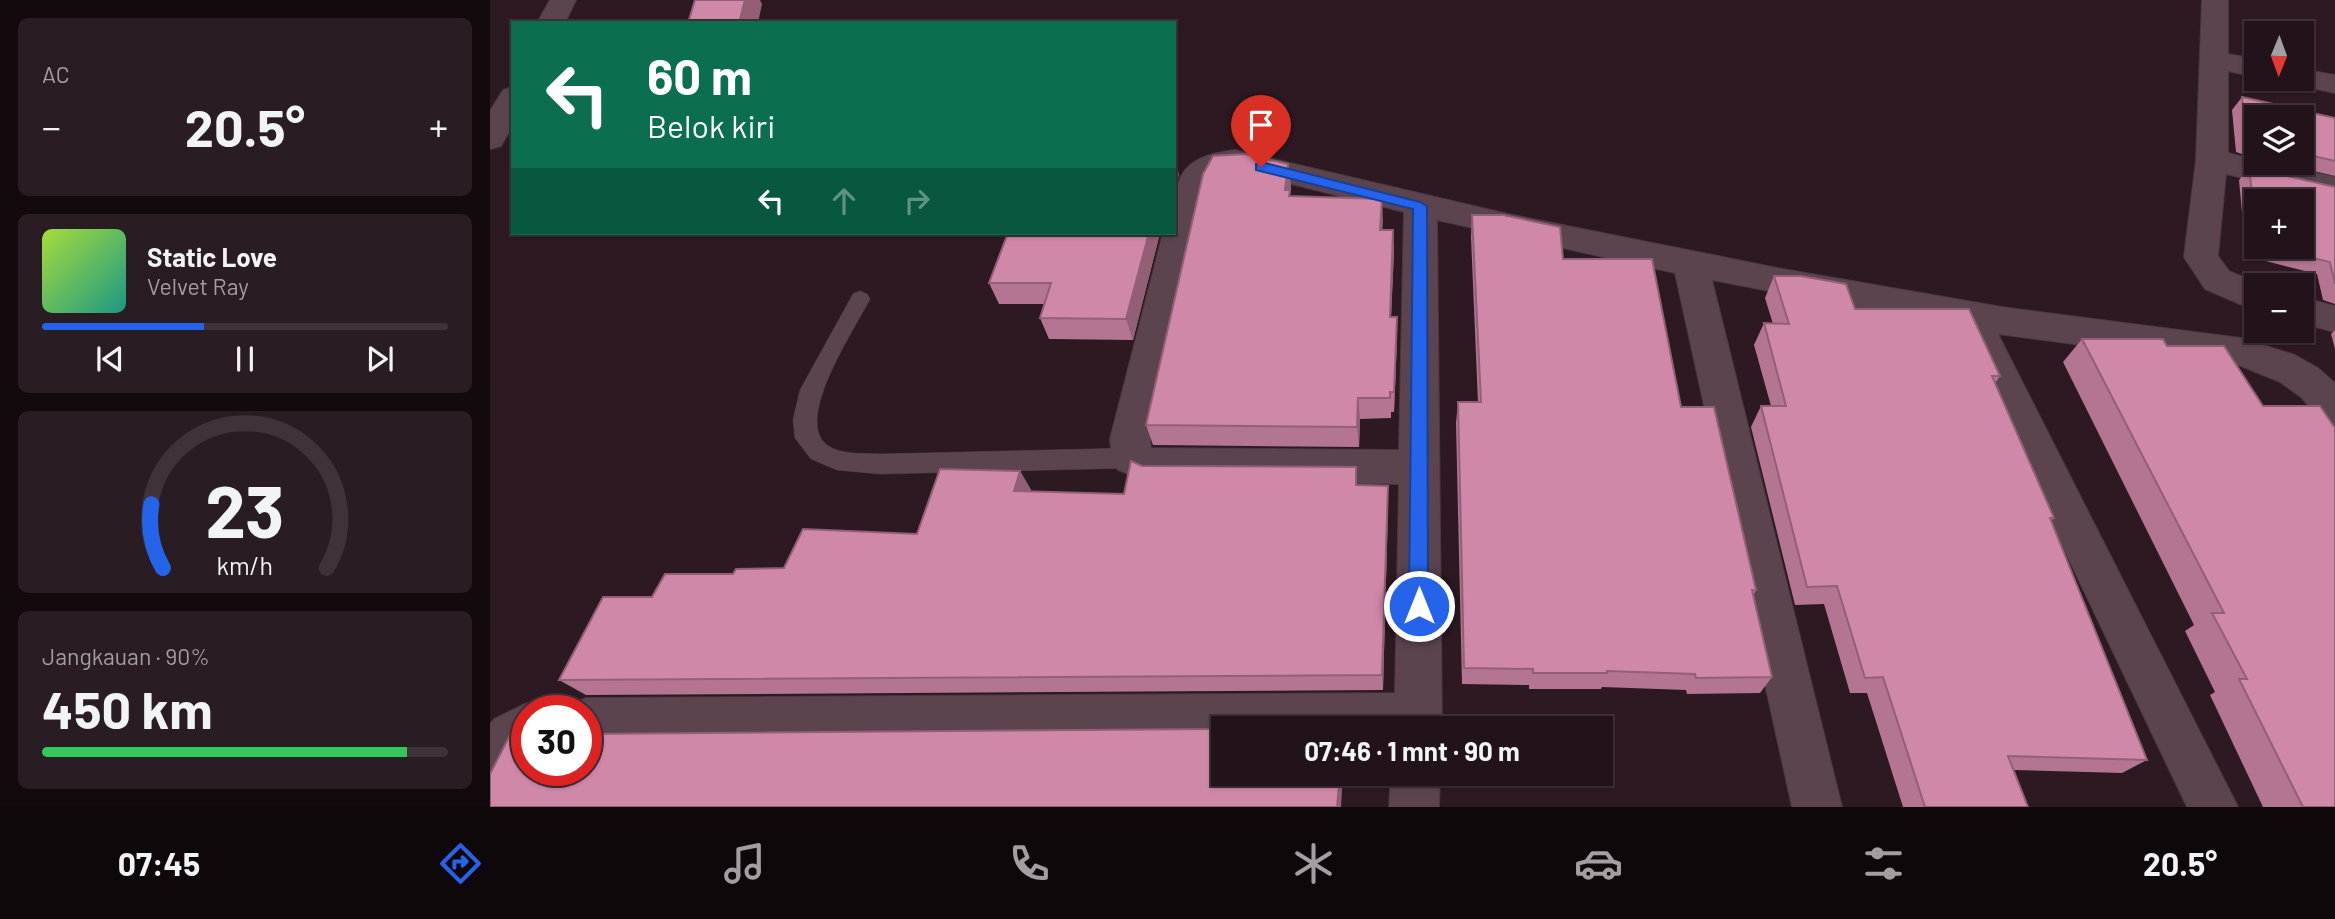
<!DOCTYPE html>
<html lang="id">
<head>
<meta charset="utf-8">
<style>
	body { margin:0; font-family:Barlow,sans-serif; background:#2a1c23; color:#f1f3f6; height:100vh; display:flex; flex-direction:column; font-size:26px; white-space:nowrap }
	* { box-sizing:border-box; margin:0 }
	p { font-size:23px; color:#a29ea2 }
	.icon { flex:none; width:38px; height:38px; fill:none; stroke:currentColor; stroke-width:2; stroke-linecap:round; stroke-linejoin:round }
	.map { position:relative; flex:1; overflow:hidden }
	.drawer { display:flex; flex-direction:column; gap:18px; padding:18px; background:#130a0e; width:490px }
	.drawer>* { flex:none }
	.top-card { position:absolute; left:21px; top:21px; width:665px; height:214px; border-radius:0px; box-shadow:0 2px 5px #0004,0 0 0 2px #3f3239; background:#0b6e4f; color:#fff; overflow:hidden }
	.needle { width:46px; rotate:181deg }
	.controls { position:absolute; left:1754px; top:21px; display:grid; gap:14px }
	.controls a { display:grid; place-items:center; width:70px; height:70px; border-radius:0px; background:#22131a; box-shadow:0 2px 5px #0004,0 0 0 2px #3f3239; font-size:35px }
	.speed { position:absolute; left:21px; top:695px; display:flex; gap:14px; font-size:35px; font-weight:700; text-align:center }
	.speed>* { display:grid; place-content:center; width:91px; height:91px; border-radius:50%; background:#22131a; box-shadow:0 2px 5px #0004,0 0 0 2px #3f3239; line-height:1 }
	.speed .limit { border:10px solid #d22; background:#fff; color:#111 }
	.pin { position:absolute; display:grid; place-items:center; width:60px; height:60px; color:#fff; margin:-72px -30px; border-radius:50% 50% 50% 0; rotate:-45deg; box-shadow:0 0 7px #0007 }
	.pin .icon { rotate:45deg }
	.me { position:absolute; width:77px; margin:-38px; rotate:0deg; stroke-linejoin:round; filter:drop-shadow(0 0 5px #0008) }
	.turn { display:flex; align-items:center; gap:24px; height:147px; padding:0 21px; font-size:32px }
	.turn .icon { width:91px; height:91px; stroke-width:2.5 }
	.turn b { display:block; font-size:49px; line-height:60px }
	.lanes { display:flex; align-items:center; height:66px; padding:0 21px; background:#0003; justify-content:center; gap:35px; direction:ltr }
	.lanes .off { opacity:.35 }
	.big { font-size:52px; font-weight:700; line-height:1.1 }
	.drawer .tile { flex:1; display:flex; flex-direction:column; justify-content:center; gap:10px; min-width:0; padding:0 24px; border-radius:10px; background:#2a1c23 }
	.drawer .dial { align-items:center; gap:0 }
	.dial svg { height:182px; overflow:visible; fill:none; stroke:#3f3239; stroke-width:7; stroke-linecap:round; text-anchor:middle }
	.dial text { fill:#f1f3f6; stroke:none }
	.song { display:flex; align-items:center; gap:21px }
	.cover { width:84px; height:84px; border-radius:10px; background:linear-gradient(135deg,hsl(80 70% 55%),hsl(170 70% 35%)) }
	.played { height:7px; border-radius:4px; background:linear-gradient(90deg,#2563eb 40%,#3f3239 40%) }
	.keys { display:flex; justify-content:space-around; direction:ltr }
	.heat { display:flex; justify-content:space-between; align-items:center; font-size:38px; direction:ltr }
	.charge { height:10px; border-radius:5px; background:linear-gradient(90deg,#34c759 90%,#3f3239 0) }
	.trip { position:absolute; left:721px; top:716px; width:402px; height:70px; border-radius:0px; background:#22131a; box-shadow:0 2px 5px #0004,0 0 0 2px #3f3239; font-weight:700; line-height:70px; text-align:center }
	.menu { display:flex; height:112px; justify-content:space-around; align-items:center; background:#0e080a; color:#a29ea2 }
	.menu .icon { width:49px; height:49px }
	.menu .active { color:#2563eb }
	.menu b { font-size:32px; color:#f1f3f6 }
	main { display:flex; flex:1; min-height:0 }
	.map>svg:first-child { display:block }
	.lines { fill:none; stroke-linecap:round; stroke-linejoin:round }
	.lane-casing { stroke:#47373e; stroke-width:1 }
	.street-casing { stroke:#47373e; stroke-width:2 }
	.lane { fill:#5c444f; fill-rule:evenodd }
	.street { fill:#5c444f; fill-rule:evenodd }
	.wall { fill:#b37591; fill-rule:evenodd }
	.shaded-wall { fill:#925f76 }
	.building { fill:#d088a9; stroke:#925f76; stroke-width:2 }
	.route { fill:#2563eb; stroke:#184099; stroke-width:2 }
</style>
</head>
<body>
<main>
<section class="drawer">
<div class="tile"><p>AC</p>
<div class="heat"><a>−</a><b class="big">20.5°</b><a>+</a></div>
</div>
<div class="tile">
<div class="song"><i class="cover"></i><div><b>Static Love</b><p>Velvet Ray</p></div></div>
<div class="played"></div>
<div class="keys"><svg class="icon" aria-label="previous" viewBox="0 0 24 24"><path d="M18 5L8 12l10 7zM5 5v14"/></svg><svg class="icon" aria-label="pause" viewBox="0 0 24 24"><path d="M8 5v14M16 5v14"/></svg><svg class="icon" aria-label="next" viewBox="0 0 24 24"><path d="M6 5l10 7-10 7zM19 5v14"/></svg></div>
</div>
<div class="tile dial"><svg viewBox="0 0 100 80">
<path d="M14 69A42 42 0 1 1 86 69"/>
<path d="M14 69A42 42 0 0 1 9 41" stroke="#2563eb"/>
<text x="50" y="56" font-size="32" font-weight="700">23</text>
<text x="50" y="72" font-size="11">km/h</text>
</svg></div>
<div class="tile"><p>Jangkauan · 90%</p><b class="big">450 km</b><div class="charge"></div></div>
</section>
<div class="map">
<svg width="1845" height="807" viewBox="0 0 1845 807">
	<rect width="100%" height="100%" fill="#2d1922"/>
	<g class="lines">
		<!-- lane casing -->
		<g class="lane-casing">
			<path id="lane" d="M 370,291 L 377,294 L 380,299 C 366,327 303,420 337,445 C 350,455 374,453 390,454 L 642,448 L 650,451 L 654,458 L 650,465 L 642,468 L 390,474 L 347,470 L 321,459 L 305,438 L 303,420 L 310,390 L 363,294 Z"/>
		</g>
		<!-- street casing -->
		<g class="street-casing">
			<path id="street" d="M 60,0 L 86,0 L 75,23 L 47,23 Z
				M 1712,0 L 1738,0 L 1738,54 L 1766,59 L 1766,77 L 1738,71 L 1738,153 L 1766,160 L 1766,163 L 1780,163 L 1845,177 L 1845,199 L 1736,174 L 1728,256 L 1739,271 L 1771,285 L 1766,285 L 1766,311 L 1715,289 L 1694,257 L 1706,160 Z
				M 1811,69 L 1845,75 L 1845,93 L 1801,84 L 1797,79 L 1811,79 Z
				M 23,87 L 23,125 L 11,146 L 0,149 L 0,111 L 13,90 Z
				M 745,150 L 1018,214 L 1293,269 L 1512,307 L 1751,338 L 1805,355 L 1828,368 L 1845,383 L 1845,426 L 1831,421 L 1812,398 L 1790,382 L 1751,366 L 1508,334 L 1748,807 L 1697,807 L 1468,327 L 1222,280 L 1352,807 L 1302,807 L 1185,273 L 947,220 L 952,728 L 733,728 L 733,741 L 96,746 L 96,710 L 77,710 L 79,705 L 96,698 L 905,693 L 909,484 L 660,482 L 628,470 L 622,458 L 620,439 L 673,233 L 684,233 C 684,181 685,157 745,150 ZM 745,170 L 914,212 L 909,450 L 661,448 L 660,439 L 715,195 L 726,176 Z
				M 1811,297 L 1845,306 L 1845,332 L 1811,323 Z
				M 37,703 L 54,710 L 37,710 C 37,749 41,770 0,786 L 0,724 L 4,719 Z
				M 901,774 L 950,774 L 949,807 L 899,807 Z"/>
		</g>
		<!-- lane -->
		<use href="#lane" class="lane"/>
		<!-- street -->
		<use href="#street" class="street"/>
	</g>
	<!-- wall -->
	<path class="wall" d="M 1752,97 L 1845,118 L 1845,176 L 1790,163 L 1811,163 L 1811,117 L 1766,117 L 1766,159 L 1746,152 L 1742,110 Z
		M 798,164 L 801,187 L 800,196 L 892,199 L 892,230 L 903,230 L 904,252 L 901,317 L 907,317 L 907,338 L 904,412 L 901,412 L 901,418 L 870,419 L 869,447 L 663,445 L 656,425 Z
		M 1759,167 L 1845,187 L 1845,304 L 1833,300 L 1827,274 L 1756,256 L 1749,180 ZM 1766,201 L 1811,247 L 1766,247 Z
		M 982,215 L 1073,259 L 1191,407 L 1266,590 L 1263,596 L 1282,677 L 1270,693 L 1197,694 L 1196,690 L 1112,687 L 1111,689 L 1039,689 L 1039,685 L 972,684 L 966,423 L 968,402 L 988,402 L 981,237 Z
		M 670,233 L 643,340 L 559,339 L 550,318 L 555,304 L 509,304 L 499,283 Z
		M 1284,276 L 1365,309 L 1510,376 L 1505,383 L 1564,518 L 1561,521 L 1657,760 L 1632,773 L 1524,770 L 1538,807 L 1413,807 L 1377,693 L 1360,693 L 1334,604 L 1305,605 L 1261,427 L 1271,406 L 1281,406 L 1264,345 L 1274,323 L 1283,324 L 1275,298 Z
		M 1845,330 L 1845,349 L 1841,334 Z
		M 1592,339 L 1845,807 L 1773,807 L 1720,695 L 1725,692 L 1695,631 L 1704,625 L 1573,362 Z
		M 652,466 L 868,485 L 898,505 L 893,690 L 96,695 L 69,680 L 162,597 L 243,574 L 294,568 L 427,534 L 530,471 L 541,490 L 541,491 L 634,494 Z"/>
	<!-- shaded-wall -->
	<path class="shaded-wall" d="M 255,0 L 270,0 L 272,4 L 268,23 L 249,23 Z
		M 684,154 L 689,175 L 684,192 Z
		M 798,164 L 801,187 L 800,193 L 802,213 L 795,190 Z
		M 892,199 L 893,221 L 891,252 L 890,230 Z
		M 903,230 L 904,252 L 900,338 L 900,317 Z
		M 659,233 L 670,233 L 643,340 L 636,319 Z
		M 907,317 L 907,338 L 904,412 L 904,392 Z
		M 868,398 L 870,419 L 869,447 L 867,427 Z
		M 530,471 L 541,490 L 535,510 L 524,491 Z
		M 898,486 L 898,505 L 893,690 L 892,675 Z
		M 64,697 L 89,710 L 64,710 Z
		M 850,774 L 853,774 L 851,807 L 847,807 Z"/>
	<!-- building -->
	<path class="building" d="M 205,0 L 255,0 L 249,23 L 198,23 Z
		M 1752,97 L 1845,118 L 1845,161 L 1811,153 L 1811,117 L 1766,117 L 1766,143 L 1757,140 Z
		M 755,154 L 798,164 L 795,190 L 800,190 L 799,196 L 892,199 L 890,230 L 903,230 L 900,317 L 907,317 L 904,392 L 900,392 L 900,398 L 868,398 L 867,427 L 656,425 L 713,174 L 723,156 Z
		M 1759,167 L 1845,187 L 1845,284 L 1840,262 L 1778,247 L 1811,247 L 1811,201 L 1766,201 L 1766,227 Z
		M 982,215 L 1013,215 L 1070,227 L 1073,259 L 1162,259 L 1191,407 L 1224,407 L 1266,590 L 1262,590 L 1282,677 L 1206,678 L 1205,674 L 1117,671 L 1117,673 L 1043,673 L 1043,669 L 974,668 L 968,402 L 991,402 Z
		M 518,233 L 659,233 L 636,319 L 550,318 L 561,283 L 499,283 Z
		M 1284,276 L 1311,276 L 1356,284 L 1365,309 L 1479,309 L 1510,376 L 1502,376 L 1564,518 L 1560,518 L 1657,760 L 1518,756 L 1538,807 L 1435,807 L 1393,677 L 1375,678 L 1347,586 L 1317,587 L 1271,406 L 1296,406 L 1274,323 L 1299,324 Z
		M 1592,339 L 1673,339 L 1677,346 L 1734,346 L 1773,406 L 1830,406 L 1845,428 L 1845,807 L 1813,807 L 1749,679 L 1757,679 L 1722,613 L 1734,613 Z
		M 641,461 L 652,466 L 866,467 L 866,485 L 898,486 L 892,675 L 69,680 L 113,597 L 162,597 L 175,574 L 243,574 L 246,569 L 294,568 L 313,529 L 427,534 L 450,469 L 530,471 L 524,491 L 634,494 Z
		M 58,697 L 64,697 L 64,710 L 51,710 Z
		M 729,716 L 854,716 L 853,728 L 733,728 L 733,774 L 850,774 L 847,807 L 0,807 L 0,774 L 20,735 L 37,735 L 37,770 L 96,770 L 96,734 L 726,729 Z"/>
	<!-- route -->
	<path class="route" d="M 771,162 L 930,202 L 937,206 L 938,606 L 935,612 L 929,614 L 922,612 L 919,606 L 923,209 L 766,170 L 766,164 Z"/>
</svg>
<div class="controls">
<a><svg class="needle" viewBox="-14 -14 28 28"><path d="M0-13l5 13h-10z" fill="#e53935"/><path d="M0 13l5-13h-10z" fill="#a29ea2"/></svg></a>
<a><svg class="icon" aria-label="layers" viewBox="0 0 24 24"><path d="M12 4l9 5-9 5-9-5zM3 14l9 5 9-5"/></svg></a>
<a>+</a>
<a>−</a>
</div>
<div class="speed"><div class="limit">30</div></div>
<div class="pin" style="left:771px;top:167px;background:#d93025"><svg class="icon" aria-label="arrive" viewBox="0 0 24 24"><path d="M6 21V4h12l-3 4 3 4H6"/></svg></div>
<svg class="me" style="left:929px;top:606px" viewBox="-20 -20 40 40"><circle r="17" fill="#2563eb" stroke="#fff" stroke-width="3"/><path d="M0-11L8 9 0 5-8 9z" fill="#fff"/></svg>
<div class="trip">07:46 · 1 mnt · 90 m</div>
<div class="top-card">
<div class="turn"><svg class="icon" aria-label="left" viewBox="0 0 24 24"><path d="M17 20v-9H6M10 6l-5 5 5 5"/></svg><div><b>60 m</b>Belok kiri</div></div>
<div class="lanes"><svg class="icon" aria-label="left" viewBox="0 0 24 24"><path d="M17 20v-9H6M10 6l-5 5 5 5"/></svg><svg class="icon off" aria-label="ahead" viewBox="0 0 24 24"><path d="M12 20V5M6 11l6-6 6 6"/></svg><svg class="icon off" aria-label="right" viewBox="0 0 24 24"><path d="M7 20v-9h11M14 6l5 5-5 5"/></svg></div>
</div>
</div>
</main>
<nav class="menu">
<b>07:45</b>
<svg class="icon active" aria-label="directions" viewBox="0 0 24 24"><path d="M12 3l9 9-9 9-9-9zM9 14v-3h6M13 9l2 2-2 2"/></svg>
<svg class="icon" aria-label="music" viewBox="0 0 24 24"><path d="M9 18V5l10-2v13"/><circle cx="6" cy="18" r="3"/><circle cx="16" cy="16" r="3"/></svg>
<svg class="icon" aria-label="phone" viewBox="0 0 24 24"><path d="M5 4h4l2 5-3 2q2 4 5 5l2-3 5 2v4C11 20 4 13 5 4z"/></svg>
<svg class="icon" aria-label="climate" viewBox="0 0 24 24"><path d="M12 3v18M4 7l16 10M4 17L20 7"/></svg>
<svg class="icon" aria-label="car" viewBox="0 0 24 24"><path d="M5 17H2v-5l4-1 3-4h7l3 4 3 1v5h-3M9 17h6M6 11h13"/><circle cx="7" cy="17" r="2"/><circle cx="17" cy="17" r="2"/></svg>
<svg class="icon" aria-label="filters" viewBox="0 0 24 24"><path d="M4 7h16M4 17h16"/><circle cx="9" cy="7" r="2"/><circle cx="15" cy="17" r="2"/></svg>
<b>20.5°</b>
</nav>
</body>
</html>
